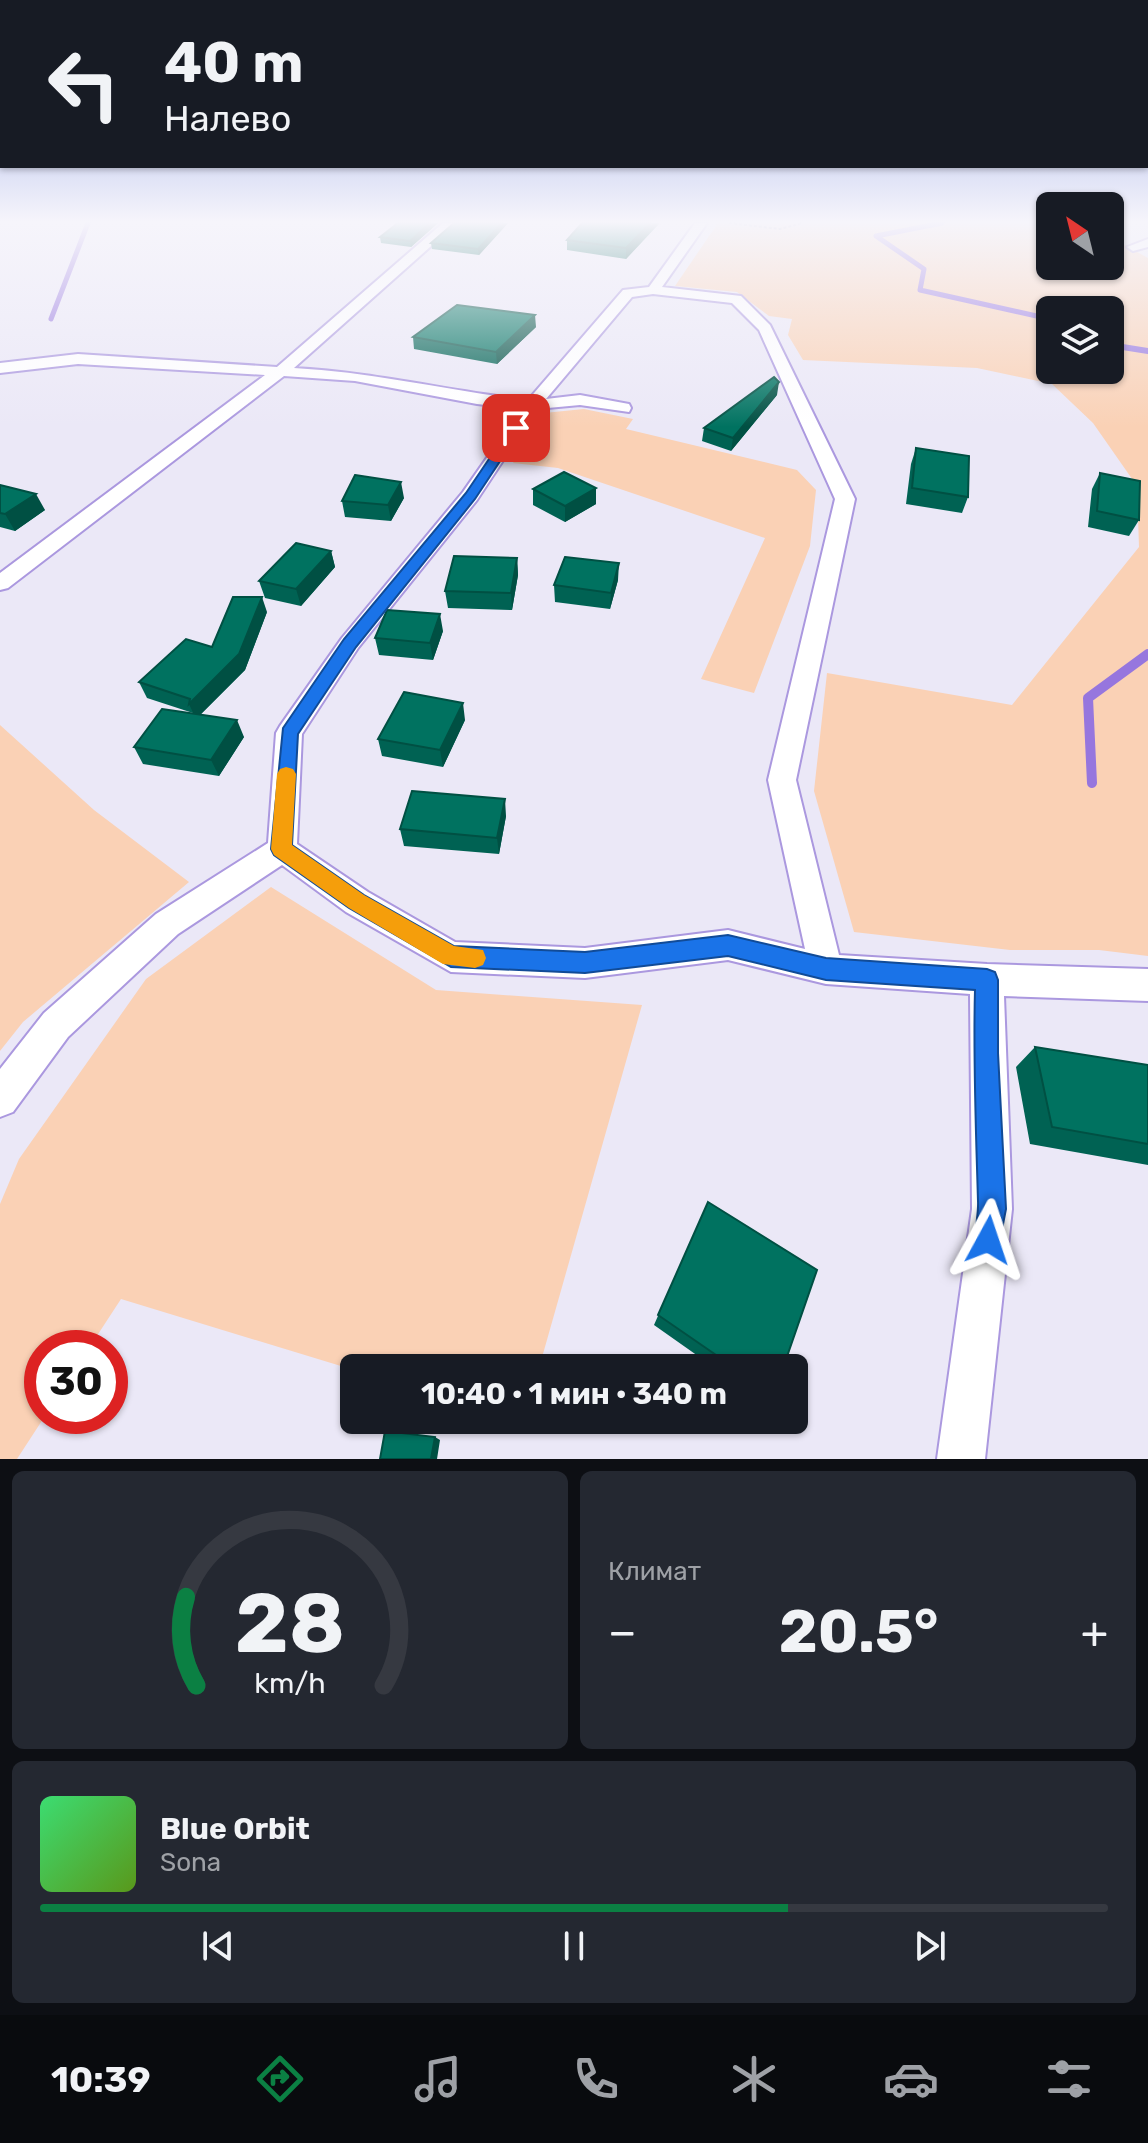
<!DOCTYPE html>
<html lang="ru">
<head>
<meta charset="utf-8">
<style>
	body { margin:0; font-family:Rubik,sans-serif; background:#242831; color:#f1f3f6; height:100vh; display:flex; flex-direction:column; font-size:30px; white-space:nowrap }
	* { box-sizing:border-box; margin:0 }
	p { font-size:26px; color:#9ea1a6 }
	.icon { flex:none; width:44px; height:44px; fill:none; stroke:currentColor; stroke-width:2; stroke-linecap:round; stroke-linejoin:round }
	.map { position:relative; height:1459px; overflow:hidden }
	.drawer { display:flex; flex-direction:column; gap:12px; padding:12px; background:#0d0f14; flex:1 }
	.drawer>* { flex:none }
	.guide { position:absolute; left:0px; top:0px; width:1148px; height:168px; box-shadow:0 2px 6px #0004; background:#171b24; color:#f1f3f6; overflow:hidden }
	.needle { width:52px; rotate:325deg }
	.controls { position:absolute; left:1036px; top:192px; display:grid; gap:16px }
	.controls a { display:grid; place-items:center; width:88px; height:88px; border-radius:12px; background:#171b24; box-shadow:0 2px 6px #0004; font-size:40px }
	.speed { position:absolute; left:24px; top:1330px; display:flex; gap:16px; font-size:40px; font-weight:700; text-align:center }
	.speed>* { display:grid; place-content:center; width:104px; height:104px; border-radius:50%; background:#171b24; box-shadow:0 2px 6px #0004; line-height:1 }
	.speed .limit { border:12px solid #d22; background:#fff; color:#111 }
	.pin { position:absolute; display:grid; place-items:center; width:68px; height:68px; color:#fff; margin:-34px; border-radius:16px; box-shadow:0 4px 12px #0006 }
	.me { position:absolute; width:88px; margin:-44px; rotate:5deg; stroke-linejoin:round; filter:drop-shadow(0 0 6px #0008) }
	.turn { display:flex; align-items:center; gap:28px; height:168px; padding:0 32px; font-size:36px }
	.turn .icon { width:104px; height:104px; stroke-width:2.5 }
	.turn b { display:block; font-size:56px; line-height:68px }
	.big { font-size:60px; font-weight:700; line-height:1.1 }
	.drawer .tile { flex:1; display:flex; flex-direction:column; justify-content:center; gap:12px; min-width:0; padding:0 28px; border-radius:12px; background:#242831 }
	.drawer .dial { align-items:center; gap:0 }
	.dial svg { height:208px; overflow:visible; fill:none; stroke:#363941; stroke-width:7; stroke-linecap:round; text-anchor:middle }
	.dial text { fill:#f1f3f6; stroke:none }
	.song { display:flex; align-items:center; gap:24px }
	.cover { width:96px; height:96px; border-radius:12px; background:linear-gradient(135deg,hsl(140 70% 55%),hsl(90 70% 35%)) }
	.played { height:8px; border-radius:4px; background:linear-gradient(90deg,#0b8043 70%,#363941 70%) }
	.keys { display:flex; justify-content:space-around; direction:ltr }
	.heat { display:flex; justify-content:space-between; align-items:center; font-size:44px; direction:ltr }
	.drawer .tiles { flex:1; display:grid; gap:12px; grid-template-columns:1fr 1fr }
	.tile:last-child { grid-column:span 2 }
	.trip { position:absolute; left:340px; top:1354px; width:468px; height:80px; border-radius:12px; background:#171b24; box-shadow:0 2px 6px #0004; font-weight:700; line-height:80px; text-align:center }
	.dock { display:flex; height:128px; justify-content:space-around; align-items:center; background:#090b0e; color:#9ea1a6 }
	.dock .icon { width:56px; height:56px }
	.dock .active { color:#0b8043 }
	.dock b { font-size:36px; color:#f1f3f6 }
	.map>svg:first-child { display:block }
	.green { fill:#fad1b5; fill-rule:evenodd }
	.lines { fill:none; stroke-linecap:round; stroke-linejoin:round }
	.stream-far2 { stroke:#9676de; stroke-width:5 }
	.stream-far1 { stroke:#9676de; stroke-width:6 }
	.stream { stroke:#9676de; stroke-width:10 }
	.minor-casing { stroke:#ab98df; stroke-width:4 }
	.path { stroke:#797287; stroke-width:2; stroke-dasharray:3 2; stroke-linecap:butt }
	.minor { fill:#fff; fill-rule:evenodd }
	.wall { fill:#006253 }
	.shaded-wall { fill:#005043 }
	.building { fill:#007260; stroke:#005043; stroke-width:2 }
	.route { fill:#1a73e8; stroke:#114b97; stroke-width:2 }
	.slow { fill:#f59e0b }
</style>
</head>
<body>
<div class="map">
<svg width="1148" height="1459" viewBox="0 0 1148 1459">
	<rect width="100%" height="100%" fill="#ebe8f7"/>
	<!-- green -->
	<path class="green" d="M 718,223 L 1050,223 L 1050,266 L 1110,266 L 1110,237 L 1148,258 L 1148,956 L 1099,950 L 1010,950 L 854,932 L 814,791 L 827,673 L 1012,705 L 1139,547 L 1137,486 L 1093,423 L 1052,384 L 977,368 L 803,360 L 788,335 L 792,319 L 769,316 L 737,292 L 675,286 ZM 1050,310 L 1110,310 L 1110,370 L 1050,370 Z
		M 584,409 L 633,419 L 626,429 L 797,470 L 816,490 L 810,546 L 754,693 L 701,679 L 765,538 L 558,468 L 513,463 L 544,413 Z
		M 0,725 L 94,810 L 189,882 L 23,1022 L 0,1051 Z
		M 271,887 L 436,990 L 642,1005 L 539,1368 L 354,1370 L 121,1299 L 89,1348 L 42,1348 L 42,1416 L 45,1416 L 17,1459 L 0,1459 L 0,1204 L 19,1159 L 146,979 Z"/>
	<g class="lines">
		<!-- stream-far2 -->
		<path class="stream-far2" d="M 942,223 L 876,236 L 924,269 L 920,290 L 1050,319
			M 51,319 L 88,223"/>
		<!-- stream-far1 -->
		<path class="stream-far1" d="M 1110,345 L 1148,351"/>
		<!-- stream -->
		<path class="stream" d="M 1092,783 L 1088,698 L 1148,654"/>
		<!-- minor casing -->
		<g class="minor-casing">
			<path id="minor" d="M 443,223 L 457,223 L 294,368 C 373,372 449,391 528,400 L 623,290 L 649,287 L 695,223 L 707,223 L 662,287 L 741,296 L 770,325 L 855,499 L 796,780 L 839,955 L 987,964 L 1148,969 L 1148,1001 L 1004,996 L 1012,1209 L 985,1459 L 937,1459 L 972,1209 L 970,994 L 826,984 L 728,960 L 585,978 L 451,972 L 346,912 L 282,865 L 178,934 L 68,1037 L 13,1112 L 0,1117 L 0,1069 L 44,1013 L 156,914 L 268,843 L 276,733 L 280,726 L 342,638 L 463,492 L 521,409 L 477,404 L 355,381 L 284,376 L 8,588 L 0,590 L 0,573 L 265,375 L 78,364 L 0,373 L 0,363 L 78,354 L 277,367 ZM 653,294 L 732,303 L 759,330 L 835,499 L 768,780 L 805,949 L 728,930 L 585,948 L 455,942 L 368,892 L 297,844 L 302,734 L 358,648 L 477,500 L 537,409 L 580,405 L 629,412 L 631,408 L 629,404 L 580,395 L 546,399 L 632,297 Z
				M 1148,239 L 1148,247 L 1133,251 L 1127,247 Z"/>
		</g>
		<!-- path -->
		<path class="path" d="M 729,223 L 780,229 L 803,223"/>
		<!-- minor -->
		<use href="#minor" class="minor"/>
	</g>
	<!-- wall -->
	<path class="wall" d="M 398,223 L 438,223 L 411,247 L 381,243 L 380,237 Z
		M 508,223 L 479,255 L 432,249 L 431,243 Z
		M 659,224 L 626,259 L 567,250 L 567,240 Z
		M 536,327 L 497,364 L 414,349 L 413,337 Z
		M 777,395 L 731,451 L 702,441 L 704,428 Z
		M 916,448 L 968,497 L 962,513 L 906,504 L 911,464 Z
		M 1100,473 L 1139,520 L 1129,536 L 1088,527 L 1092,489 Z
		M 0,485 L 45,510 L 15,531 L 0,527 Z
		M 596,488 L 596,504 L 565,522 L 533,505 L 533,489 Z
		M 404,498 L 391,521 L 345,517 L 342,501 Z
		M 331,551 L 335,567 L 301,606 L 265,598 L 259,581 Z
		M 517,558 L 518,575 L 512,610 L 448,608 L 445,591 Z
		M 618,580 L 610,609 L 555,602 L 554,585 Z
		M 267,612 L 245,670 L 201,714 L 244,737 L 219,776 L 143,764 L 134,747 L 193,713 L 147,698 L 139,682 L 212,647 Z
		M 443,631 L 433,660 L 379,655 L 375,638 Z
		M 465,720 L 443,767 L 382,756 L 378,739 Z
		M 506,816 L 499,854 L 404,846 L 400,829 Z
		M 1035,1047 L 1148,1065 L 1148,1165 L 1030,1144 L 1016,1067 Z
		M 708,1202 L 783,1368 L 715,1368 L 654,1325 Z"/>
	<!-- shaded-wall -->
	<path class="shaded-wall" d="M 430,223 L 438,223 L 411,247 L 410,241 Z
		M 502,223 L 508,223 L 479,255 L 478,249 Z
		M 650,223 L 659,223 L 626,259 L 626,248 Z
		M 535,315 L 536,327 L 497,364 L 496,352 Z
		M 779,382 L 777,395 L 731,451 L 733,438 Z
		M 401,482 L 404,498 L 391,521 L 388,505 Z
		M 596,488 L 596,504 L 565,522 L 565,506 Z
		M 36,494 L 45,510 L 15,531 L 5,514 Z
		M 331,551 L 335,567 L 301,606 L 296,589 Z
		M 517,558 L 518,575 L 512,610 L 511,593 Z
		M 619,563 L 618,580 L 610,609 L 611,593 Z
		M 262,597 L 267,612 L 245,670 L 196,719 L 189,704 Z
		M 440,614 L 443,631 L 433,660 L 430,643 Z
		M 463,703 L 465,720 L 443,767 L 440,750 Z
		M 237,720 L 244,737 L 219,776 L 211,760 Z
		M 505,799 L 506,816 L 499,854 L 497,838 Z
		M 435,1437 L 440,1440 L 437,1459 L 431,1459 Z"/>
	<!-- building -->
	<path class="building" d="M 398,223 L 430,223 L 410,241 L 380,237 Z
		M 454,223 L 502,223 L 478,249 L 431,243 Z
		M 582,223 L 650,223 L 626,248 L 567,240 Z
		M 457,305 L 535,315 L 496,352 L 413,337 Z
		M 774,377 L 779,382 L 733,438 L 704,428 Z
		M 916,448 L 969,456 L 968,497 L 912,488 Z
		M 564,472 L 596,488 L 565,506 L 533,489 Z
		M 1100,473 L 1140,481 L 1139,520 L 1097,511 Z
		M 355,475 L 401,482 L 388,505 L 342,501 Z
		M 0,485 L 36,494 L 5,514 L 0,513 Z
		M 296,543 L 331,551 L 296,589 L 259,581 Z
		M 454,556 L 517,558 L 511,593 L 445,591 Z
		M 565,557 L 619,563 L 611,593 L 554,585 Z
		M 233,597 L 262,597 L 239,654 L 189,704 L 190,699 L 139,682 L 186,639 L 212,647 Z
		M 387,610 L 440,614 L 430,643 L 375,638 Z
		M 404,692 L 463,703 L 440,750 L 378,739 Z
		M 162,709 L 237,720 L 211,760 L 134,747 Z
		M 412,791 L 505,799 L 497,838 L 400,829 Z
		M 1035,1047 L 1148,1065 L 1148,1144 L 1052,1127 Z
		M 708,1202 L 817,1270 L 783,1368 L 735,1368 L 658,1315 Z
		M 385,1431 L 435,1437 L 431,1459 L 380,1459 Z"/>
	<!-- sky -->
	<linearGradient id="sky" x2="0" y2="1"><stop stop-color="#879be4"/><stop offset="0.52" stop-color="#f6f5fb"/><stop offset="1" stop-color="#f6f5fb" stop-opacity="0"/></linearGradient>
	<rect width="1148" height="427" fill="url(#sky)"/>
	<!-- route -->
	<path class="route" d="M 512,425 L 522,428 L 475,499 L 356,647 L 298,734 L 292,845 L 364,895 L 454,946 L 585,952 L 728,935 L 826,958 L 987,969 L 995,972 L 998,980 L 998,1053 L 1006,1209 L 998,1250 L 988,1254 L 978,1250 C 972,1234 979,1218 978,1201 C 976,1131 973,1060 975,990 L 826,980 L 728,956 L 585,973 L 451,967 L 349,908 L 274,855 L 271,849 L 283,728 L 344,639 L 466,493 Z"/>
	<!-- slow -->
	<path class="slow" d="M 286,767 L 293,769 L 296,774 L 292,845 L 364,895 L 454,946 L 483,950 L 486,958 L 483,965 L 475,968 L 443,964 L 349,908 L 274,855 L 271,849 L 277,774 L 280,769 Z"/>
</svg>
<div class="controls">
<a><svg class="needle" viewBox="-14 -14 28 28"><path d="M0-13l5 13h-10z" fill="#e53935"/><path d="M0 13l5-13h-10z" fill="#9ea1a6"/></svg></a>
<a><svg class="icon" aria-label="layers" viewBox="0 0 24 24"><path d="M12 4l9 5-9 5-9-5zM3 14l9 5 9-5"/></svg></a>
</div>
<div class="speed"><div class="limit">30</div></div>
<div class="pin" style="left:516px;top:428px;background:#d93025"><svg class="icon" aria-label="arrive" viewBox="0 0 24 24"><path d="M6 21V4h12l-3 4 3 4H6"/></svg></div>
<svg class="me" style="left:988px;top:1240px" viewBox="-20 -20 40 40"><path d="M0-17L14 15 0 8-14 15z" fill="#1a73e8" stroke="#fff" stroke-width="4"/></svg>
<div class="trip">10:40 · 1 мин · 340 m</div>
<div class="guide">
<div class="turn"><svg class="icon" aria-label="left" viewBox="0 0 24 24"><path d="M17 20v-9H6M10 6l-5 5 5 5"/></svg><div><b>40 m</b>Налево</div></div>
</div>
</div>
<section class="drawer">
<div class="tiles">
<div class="tile dial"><svg viewBox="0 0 100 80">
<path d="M14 69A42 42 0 1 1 86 69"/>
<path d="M14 69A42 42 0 0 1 10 35" stroke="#0b8043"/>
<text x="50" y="56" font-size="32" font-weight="700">28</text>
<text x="50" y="72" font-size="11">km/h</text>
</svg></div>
<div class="tile"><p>Климат</p>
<div class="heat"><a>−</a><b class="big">20.5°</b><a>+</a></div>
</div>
<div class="tile">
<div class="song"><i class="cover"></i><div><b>Blue Orbit</b><p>Sona</p></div></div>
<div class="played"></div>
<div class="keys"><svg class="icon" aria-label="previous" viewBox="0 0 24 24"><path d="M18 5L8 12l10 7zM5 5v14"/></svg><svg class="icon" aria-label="pause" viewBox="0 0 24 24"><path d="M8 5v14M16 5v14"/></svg><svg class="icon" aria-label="next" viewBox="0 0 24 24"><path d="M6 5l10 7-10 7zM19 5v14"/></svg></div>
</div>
</div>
</section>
<nav class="dock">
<b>10:39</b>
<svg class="icon active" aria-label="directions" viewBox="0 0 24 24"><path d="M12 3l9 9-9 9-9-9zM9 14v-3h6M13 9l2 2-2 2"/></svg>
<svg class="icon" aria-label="music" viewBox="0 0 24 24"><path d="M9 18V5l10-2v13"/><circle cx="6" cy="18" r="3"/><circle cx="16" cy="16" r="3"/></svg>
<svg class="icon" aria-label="phone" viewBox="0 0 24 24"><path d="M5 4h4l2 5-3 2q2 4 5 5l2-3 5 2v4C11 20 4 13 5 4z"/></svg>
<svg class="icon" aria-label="climate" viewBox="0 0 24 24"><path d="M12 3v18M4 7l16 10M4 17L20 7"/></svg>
<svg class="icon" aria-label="car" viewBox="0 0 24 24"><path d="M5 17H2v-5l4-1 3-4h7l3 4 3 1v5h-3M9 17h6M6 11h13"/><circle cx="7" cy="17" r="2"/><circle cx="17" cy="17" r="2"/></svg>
<svg class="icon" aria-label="filters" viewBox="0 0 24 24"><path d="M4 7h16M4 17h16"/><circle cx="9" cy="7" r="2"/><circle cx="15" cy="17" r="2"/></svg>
</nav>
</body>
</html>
